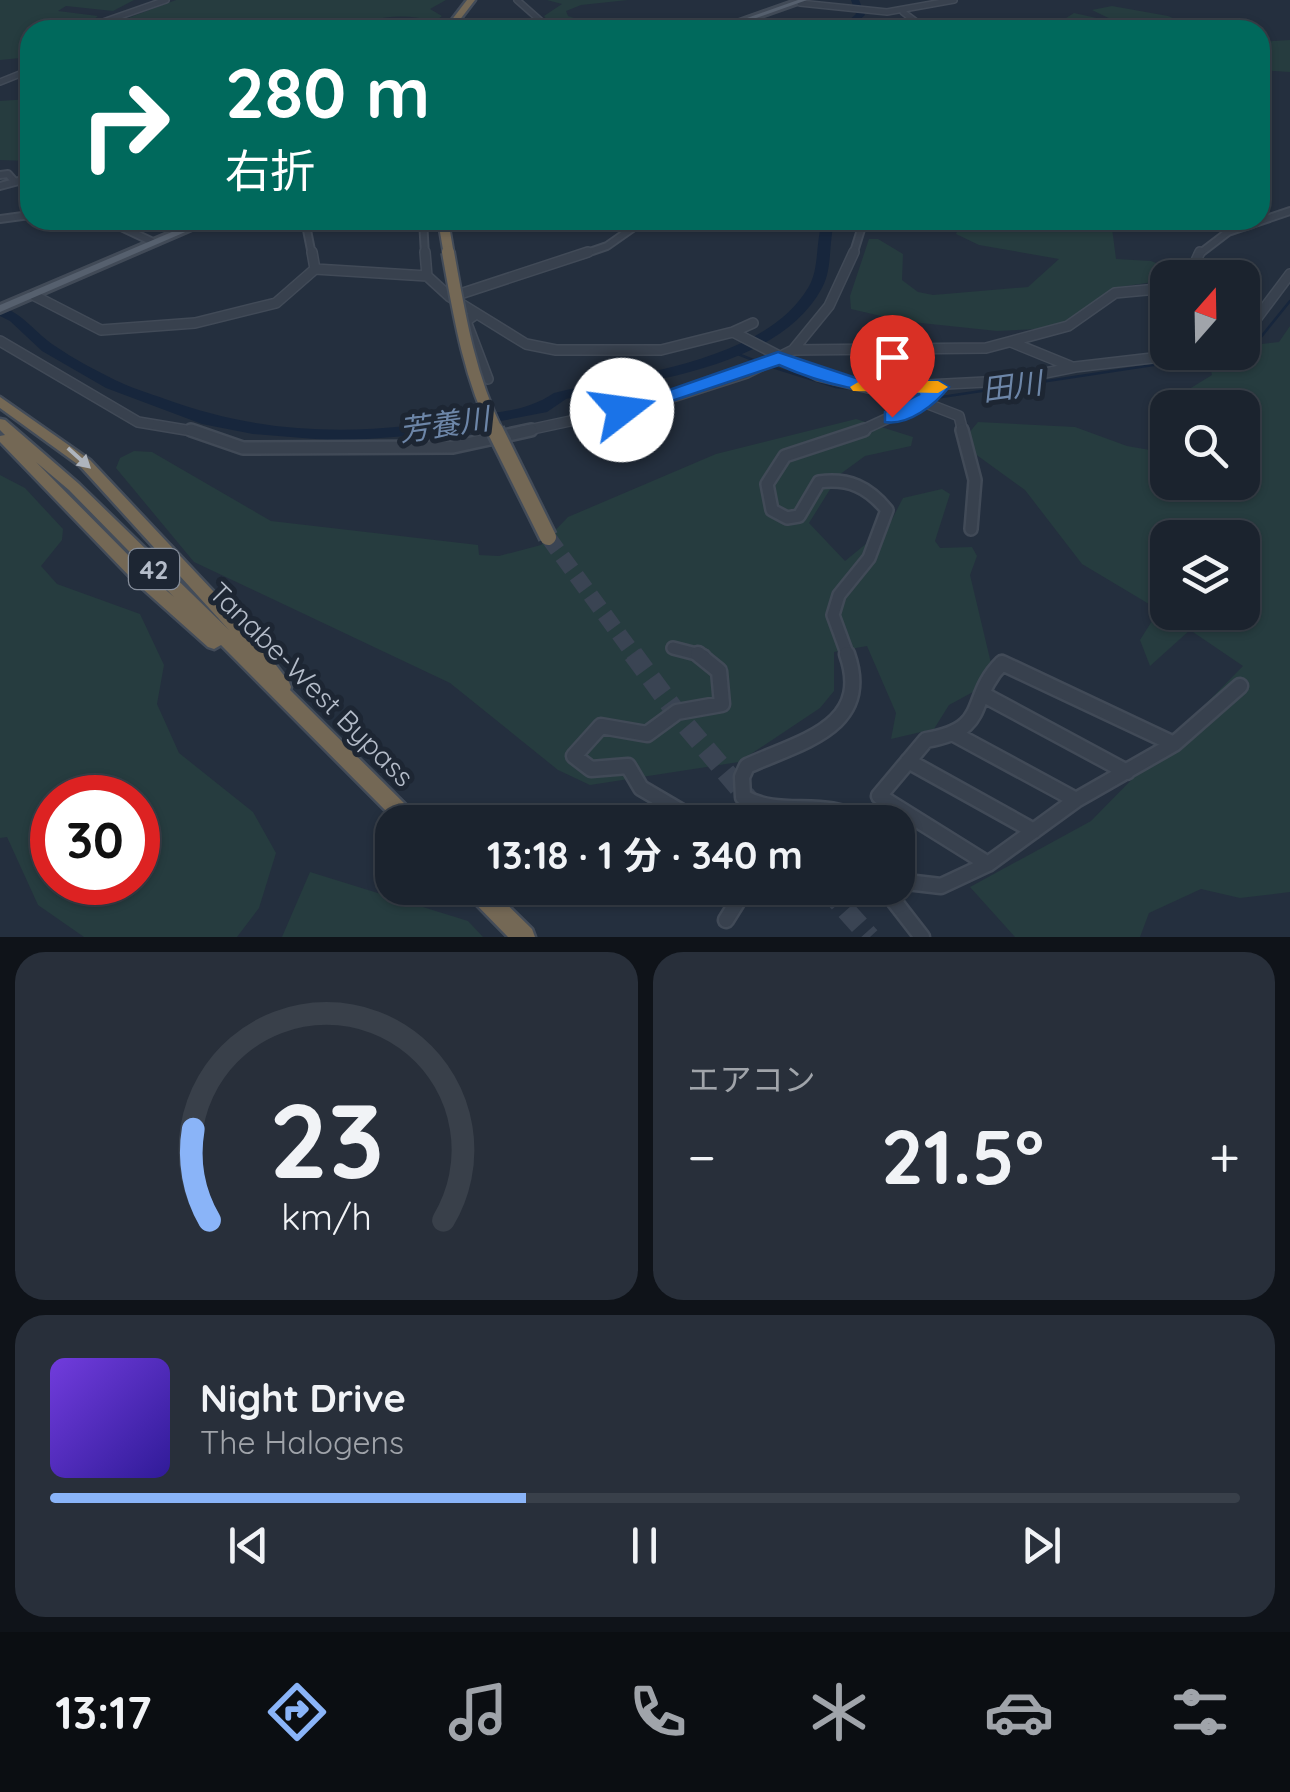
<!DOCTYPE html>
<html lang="ja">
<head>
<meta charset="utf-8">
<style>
	body { margin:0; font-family:Quicksand,"Noto Sans JP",sans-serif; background:#282f3a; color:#f1f3f6; height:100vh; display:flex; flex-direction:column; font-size:38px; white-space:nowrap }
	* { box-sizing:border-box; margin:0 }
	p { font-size:32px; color:#a0a4aa }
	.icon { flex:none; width:55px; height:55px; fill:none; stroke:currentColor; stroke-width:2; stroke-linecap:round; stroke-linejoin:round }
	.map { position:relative; height:937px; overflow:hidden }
	.details { display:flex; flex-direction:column; gap:15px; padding:15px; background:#0f1319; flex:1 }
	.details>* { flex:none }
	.top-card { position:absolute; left:20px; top:20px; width:1250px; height:210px; border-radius:30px; box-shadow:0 2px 8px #0004,0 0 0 2px #39404a; background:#00695c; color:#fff; overflow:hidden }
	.needle { width:65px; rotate:20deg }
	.tools { position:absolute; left:1150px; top:260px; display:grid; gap:20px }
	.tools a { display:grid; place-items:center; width:110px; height:110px; border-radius:20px; background:#1b232e; box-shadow:0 2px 8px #0004,0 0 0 2px #39404a; font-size:50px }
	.speed { position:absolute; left:30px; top:775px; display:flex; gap:20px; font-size:50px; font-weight:700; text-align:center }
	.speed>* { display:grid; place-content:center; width:130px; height:130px; border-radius:50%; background:#1b232e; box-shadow:0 2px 8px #0004,0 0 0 2px #39404a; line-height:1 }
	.speed .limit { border:15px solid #d22; background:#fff; color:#111 }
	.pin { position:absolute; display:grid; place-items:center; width:85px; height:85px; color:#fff; margin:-102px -42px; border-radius:50% 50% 50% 0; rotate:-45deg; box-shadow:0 0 10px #0007 }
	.pin .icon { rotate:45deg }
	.me { position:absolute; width:110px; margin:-55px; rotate:75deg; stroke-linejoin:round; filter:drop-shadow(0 0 8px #0008) }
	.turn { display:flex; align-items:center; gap:35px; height:210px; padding:0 40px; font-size:45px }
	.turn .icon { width:130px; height:130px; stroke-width:2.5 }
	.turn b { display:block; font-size:70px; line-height:85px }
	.big { font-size:75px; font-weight:700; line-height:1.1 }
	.details .widget { flex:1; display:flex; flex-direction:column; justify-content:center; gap:15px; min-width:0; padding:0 35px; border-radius:30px; background:#282f3a }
	.details .dial { align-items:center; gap:0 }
	.dial svg { height:260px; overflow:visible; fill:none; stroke:#39404a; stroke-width:7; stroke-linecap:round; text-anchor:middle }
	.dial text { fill:#f1f3f6; stroke:none }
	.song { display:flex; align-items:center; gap:30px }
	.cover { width:120px; height:120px; border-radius:15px; background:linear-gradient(135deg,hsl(260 70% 55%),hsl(250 70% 35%)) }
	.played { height:10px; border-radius:5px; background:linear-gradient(90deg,#8ab4f8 40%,#39404a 40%) }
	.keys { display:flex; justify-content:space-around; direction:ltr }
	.heat { display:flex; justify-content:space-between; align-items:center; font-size:55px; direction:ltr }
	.details .tiles { flex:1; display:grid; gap:15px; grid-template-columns:1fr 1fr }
	.widget:last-child { grid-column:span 2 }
	.trip { position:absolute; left:375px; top:805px; width:540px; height:100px; border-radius:30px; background:#1b232e; box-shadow:0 2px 8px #0004,0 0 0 2px #39404a; font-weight:700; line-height:100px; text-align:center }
	.menu { display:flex; height:160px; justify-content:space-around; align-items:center; background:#0b0e12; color:#a0a4aa }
	.menu .icon { width:70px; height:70px }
	.menu .current { color:#8ab4f8 }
	.menu b { font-size:45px; color:#f1f3f6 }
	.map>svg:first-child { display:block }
	.green { fill:#263c3f; fill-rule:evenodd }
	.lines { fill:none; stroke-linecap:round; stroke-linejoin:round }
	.stream { stroke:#17263c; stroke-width:2.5 }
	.river { fill:#17263c; fill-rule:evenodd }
	.highway-tunnel-far1 { stroke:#3a4453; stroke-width:16; stroke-dasharray:16 8; stroke-linecap:butt }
	.highway-tunnel { stroke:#3a4453; stroke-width:20; stroke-dasharray:20 10; stroke-linecap:butt }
	.minor-far4-casing { stroke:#414a57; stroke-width:8 }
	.minor-far3-casing { stroke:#414a57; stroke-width:10 }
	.minor-far2-casing { stroke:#414a57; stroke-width:12 }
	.minor-far1-casing { stroke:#414a57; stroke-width:16 }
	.minor-casing { stroke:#414a57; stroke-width:19 }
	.major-casing { stroke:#414a57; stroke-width:6 }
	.highway-casing { stroke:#434c59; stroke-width:5 }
	.minor-far4 { stroke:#38414e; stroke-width:5 }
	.minor-far3 { stroke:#38414e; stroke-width:6 }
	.minor-far2 { stroke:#38414e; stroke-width:9 }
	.minor-far1 { stroke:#38414e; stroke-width:11 }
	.minor { stroke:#38414e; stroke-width:14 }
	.major { fill:#56606e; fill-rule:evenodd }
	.highway { fill:#746855; fill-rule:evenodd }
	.highway-bridge-far2-casing { stroke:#434c59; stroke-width:14; stroke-linecap:butt }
	.highway-bridge-far1-casing { stroke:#434c59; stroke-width:16; stroke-linecap:butt }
	.highway-bridge-casing { stroke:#434c59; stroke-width:21; stroke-linecap:butt }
	.highway-bridge-far2 { stroke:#746855; stroke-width:10 }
	.highway-bridge-far1 { stroke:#746855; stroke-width:12 }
	.highway-bridge { stroke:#746855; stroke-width:16 }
	.oneway { fill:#aeb4bd }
	.route { fill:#1a73e8; stroke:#114b97; stroke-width:2.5 }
	.slow { fill:#f59e0b }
	.labels { text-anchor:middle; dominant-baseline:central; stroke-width:10; stroke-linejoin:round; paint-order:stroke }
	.shield { fill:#1d2633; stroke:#878f9c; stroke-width:2.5 }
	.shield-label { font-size:25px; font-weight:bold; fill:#b4bcc9 }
	.street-label { font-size:28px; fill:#b4bcc9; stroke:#1d2633 }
	.water-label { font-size:30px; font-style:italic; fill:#6d86a8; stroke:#1d2633 }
</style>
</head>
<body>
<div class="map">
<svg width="1290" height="937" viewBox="0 0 1290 937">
	<rect width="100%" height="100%" fill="#242f3e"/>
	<!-- green -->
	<path class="green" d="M 0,0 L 134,0 L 113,11 L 66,6 L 58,11 L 98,16 L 83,28 L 30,30 L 30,39 L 19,45 L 30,47 L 30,57 L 0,60 Z
		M 176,0 L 446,0 L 430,9 L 442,16 L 436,21 C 402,13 378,15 346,30 L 104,27 Z
		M 547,0 L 628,0 L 581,5 L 566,11 L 568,16 L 605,28 L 633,30 L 554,30 L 544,16 L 562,4 Z
		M 1112,6 L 1168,16 L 1202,30 L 1133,30 L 1092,10 Z
		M 1074,13 L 1101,19 L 1093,26 L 1106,30 L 1024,30 L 1017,21 L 1063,20 Z
		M 1290,40 L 1290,72 L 1260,70 L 1260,42 Z
		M 30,99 L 30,161 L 0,160 L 0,101 Z
		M 1065,220 L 1111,220 L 1116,259 L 1151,261 L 1175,271 L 1167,280 L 1119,287 L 1062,328 L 997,331 L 902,321 L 851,309 L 850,296 L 869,239 L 878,239 L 903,254 L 902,280 L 918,292 L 933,295 L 1028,287 L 1059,259 L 979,245 L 956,234 L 958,229 L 1064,226 Z
		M 1290,326 L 1290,892 L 1240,898 L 1201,889 L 1149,913 L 1140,937 L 1015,937 L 970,887 L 1091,821 L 1243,666 L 1190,630 L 1150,666 L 1140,640 L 1159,610 L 1082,564 L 1025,490 L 967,448 L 968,434 L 978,422 L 1075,427 L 1127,446 L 1167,453 L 1168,482 L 1242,482 L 1242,408 L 1168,408 L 1167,424 L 1152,413 L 1150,402 L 1173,399 L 1212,375 L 1208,359 L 1242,360 L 1262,344 L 1279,342 ZM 1168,538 L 1242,538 L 1242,612 L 1168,612 Z
		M 856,419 L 913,437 L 911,446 L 865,456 L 839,475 L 809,523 L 845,561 L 889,525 L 903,498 L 942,489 L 950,494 L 935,541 L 940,548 L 972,547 L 977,556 L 970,575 L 995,680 L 949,705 L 934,729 L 891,739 L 896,713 L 867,646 L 834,652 L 834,691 L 820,708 L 739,762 L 590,785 L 558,770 L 450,683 L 194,562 L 116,468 L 120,458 L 134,451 L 152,452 L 271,521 L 478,545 L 479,555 L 499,556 L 541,545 L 568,517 L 716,454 Z
		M 0,475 L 25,488 L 63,529 L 62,540 L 41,566 L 57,584 L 140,614 L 164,665 L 157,704 L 179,753 L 253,812 L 276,853 L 259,908 L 237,937 L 84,937 L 38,905 L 7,837 L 0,838 ZM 52,798 L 138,798 L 138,882 L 52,882 Z
		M 310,872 L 468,921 L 483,937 L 282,937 Z"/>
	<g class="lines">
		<!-- stream -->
		<path class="stream" d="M 1242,350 L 1261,337 L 1290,301
			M 730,351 L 761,363
			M 769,366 L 836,387 L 922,398
			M 935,398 L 1239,352"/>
		<!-- river -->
		<path class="river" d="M 851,0 L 859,0 L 865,15 L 848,30 L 838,30 L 856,14 Z
			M 823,220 L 835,220 C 828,242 833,268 822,288 C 778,369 647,380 566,399 L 547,412 L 433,434 L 340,441 L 253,434 L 202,424 L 106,388 L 42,351 L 10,321 L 0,316 L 0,306 C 23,313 35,333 55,346 C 74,359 95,370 115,380 C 131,388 149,393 165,399 C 269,437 367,436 475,416 C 505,411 529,410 554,393 C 631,374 764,362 808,288 C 820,269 815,241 823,220 Z"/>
		<!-- highway-tunnel-far1 -->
		<path class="highway-tunnel-far1" d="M 548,537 L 635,656"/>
		<!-- highway-tunnel -->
		<path class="highway-tunnel" d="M 633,654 L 684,723 L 768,822
			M 826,888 L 870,937"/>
		<!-- minor-far4 casing -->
		<g class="minor-far4-casing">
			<path id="minor-far4" d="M 517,0 L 551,30
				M 800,3 L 887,12 L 954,0
				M 903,12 L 915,21 L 913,26 L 924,30
				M 94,30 L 103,22 L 166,0
				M 0,82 L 30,70"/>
		</g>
		<!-- minor-far3 casing -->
		<g class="minor-far3-casing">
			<path id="minor-far3" d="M 0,175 L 8,174 L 15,182
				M 0,186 L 30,178
				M 0,219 L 30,215
				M 80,220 L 119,226 L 153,242
				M 305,220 L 312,255
				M 423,220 L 425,255
				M 581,255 L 607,246 L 644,220
				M 853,255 L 864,220
				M 1198,255 L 1228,232 L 1290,211"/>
		</g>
		<!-- minor-far2 casing -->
		<g class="minor-far2-casing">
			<path id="minor-far2" d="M 312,252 L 315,269
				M 425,252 L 427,276
				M 1188,278 L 1200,252
				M 33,295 L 101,330 L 195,323 L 276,303 L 315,269 L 427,276 L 450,297 L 526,344 L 556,350 L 661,350 L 733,332 L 818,376 L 868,388 L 1005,381 L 1075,367 L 1204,352
				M 451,297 L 588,252
				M 476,314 L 466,321 L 488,379
				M 733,332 L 753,323
				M 1242,338 L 1290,274
				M 0,341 L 138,422 L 198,432
				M 1011,342 L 1070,366
				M 793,350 L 829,306 L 854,252
				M 923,402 L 959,416 L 963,432
				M 519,432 L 654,403 L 747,373 L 793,350 L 986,348 L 1068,326 L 1115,293 L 1168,288
				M 858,432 L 923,402 L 939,387"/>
		</g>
		<!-- minor-far1 casing -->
		<g class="minor-far1-casing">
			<path id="minor-far1" d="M 191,430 L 243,448 L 453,447 L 531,430
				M 962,430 L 975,480 L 971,529
				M 673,648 L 704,656
				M 848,656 L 833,615 L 839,595 L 869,558 L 887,510 C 868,487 849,478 819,482 L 799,516 L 787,518 L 772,510 L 767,484 L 785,456 L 864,430"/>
		</g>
		<!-- minor casing -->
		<g class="minor-casing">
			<path id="minor" d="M 698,654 L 719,671 L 722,704 L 677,712 L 647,734 L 601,726 L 574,756 L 591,769 L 628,766 L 641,788 L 699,822
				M 847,654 C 873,728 799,742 747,766 L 742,777 L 743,797 C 782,819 825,797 862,822
				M 984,695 L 1127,772
				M 956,735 L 1076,800
				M 908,761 L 1034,831
				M 988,864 L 879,796 L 926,740 C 992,729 966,699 1002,663 L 1174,744
				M 898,881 L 941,886 L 988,864 L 1076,800 L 1174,744 L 1240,686
				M 884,888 L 922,937
				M 726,920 L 746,888"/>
		</g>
		<!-- major casing -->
		<g class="major-casing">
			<path id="major" d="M 798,0 L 807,0 L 722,30 L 713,30 Z
				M 200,220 L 213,220 L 0,312 L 0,305 Z"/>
		</g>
		<!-- highway casing -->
		<g class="highway-casing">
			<path id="highway" d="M 467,0 L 475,0 L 452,30 L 444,30 Z
				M 0,397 L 90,460 L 245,625 L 289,682 L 291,687 L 290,690 L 417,816 L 420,822 L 397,822 L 221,645 L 214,649 L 208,647 L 134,581 L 0,442 L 0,436 L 5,435 L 0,430 L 0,419 L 5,420 L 79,484 L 229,630 L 80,466 L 0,408 ZM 36,462 L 69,490 L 174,597 L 146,573 Z
				M 464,888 L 490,888 L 532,929 L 535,937 L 508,937 L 467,895 Z"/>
		</g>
		<!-- minor-far4 -->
		<use href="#minor-far4" class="minor-far4"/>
		<!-- minor-far3 -->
		<use href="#minor-far3" class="minor-far3"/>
		<!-- minor-far2 -->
		<use href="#minor-far2" class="minor-far2"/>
		<!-- minor-far1 -->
		<use href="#minor-far1" class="minor-far1"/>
		<!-- minor -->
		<use href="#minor" class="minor"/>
		<!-- major -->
		<use href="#major" class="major"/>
		<!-- highway -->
		<use href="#highway" class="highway"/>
		<!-- highway-bridge-far2 casing -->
		<g class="highway-bridge-far2-casing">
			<path id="highway-bridge-far2" d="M 443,220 L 449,255"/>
		</g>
		<!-- highway-bridge-far1 casing -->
		<g class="highway-bridge-far1-casing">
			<path id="highway-bridge-far1" d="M 448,252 C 459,314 469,376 497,432"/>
		</g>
		<!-- highway-bridge casing -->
		<g class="highway-bridge-casing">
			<path id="highway-bridge" d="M 495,430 L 548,537"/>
		</g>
		<!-- highway-bridge-far2 -->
		<use href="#highway-bridge-far2" class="highway-bridge-far2"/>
		<!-- highway-bridge-far1 -->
		<use href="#highway-bridge-far1" class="highway-bridge-far1"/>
		<!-- highway-bridge -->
		<use href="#highway-bridge" class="highway-bridge"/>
	</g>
	<!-- one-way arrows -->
	<defs><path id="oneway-solid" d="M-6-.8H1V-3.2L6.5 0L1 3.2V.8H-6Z" transform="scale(2.5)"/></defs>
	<use class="oneway" href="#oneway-solid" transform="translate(79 458) rotate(42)"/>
	<!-- route -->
	<path class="route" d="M 778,352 L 868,382 L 939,381 L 949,387 C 935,405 908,426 885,422 L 885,412 L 920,394 C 868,394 826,386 779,365 L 630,415 L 615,415 L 612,410 Z"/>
	<!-- slow -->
	<path class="slow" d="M 860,381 L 938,381 L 948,387 L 938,393 L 853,391 L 850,387 Z"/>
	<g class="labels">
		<!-- shield labels -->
		<rect class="shield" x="129" y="549" width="50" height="40" rx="8"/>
		<g class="shield-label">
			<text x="154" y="569">42</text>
		</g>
		<!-- street labels -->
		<g class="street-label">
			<text transform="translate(312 684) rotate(45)">Tanabe-West Bypass</text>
		</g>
		<!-- water labels -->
		<g class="water-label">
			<text transform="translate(1012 386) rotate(-8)">田川</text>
			<text transform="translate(444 424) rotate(-8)">芳養川</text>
		</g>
	</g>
</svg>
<div class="tools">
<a><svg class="needle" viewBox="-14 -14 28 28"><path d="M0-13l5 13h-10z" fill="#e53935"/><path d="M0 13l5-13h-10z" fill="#a0a4aa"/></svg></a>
<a><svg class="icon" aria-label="search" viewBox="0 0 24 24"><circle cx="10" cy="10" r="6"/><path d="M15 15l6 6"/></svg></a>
<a><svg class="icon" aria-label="layers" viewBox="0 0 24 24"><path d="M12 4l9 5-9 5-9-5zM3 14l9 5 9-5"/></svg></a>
</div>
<div class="speed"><div class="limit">30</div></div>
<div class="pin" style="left:892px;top:417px;background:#d93025"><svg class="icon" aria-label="arrive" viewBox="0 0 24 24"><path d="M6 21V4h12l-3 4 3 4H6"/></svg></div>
<svg class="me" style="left:622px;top:410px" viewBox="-20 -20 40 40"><circle r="19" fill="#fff"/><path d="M0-13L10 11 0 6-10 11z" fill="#1a73e8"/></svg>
<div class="trip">13:18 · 1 分 · 340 m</div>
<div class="top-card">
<div class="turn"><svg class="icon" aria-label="right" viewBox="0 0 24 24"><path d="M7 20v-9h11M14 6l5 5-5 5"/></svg><div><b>280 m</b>右折</div></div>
</div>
</div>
<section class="details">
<div class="tiles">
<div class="widget dial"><svg viewBox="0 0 100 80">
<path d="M14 69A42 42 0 1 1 86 69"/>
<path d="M14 69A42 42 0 0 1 9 41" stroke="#8ab4f8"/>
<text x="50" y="56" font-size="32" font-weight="700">23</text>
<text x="50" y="72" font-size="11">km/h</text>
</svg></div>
<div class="widget"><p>エアコン</p>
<div class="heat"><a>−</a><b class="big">21.5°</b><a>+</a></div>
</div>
<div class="widget">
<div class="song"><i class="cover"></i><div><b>Night Drive</b><p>The Halogens</p></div></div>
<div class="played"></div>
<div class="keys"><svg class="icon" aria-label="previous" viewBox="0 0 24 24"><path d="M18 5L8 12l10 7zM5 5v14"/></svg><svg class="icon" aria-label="pause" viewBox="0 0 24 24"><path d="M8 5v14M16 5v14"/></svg><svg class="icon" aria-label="next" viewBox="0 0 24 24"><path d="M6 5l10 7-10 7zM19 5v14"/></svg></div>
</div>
</div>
</section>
<nav class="menu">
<b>13:17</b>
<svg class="icon current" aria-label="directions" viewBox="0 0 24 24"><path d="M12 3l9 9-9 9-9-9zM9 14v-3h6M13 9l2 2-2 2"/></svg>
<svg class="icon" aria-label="music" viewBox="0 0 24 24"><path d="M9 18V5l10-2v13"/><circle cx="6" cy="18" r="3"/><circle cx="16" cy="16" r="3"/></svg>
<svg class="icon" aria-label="phone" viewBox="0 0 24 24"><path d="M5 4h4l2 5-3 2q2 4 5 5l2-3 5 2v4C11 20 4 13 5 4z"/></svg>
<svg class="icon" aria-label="climate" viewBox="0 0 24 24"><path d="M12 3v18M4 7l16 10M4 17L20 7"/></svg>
<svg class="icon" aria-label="car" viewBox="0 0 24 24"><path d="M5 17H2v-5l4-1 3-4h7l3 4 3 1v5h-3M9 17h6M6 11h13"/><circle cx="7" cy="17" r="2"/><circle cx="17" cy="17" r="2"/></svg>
<svg class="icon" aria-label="filters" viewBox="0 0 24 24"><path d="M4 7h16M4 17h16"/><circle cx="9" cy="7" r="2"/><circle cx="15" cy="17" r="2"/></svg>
</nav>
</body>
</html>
